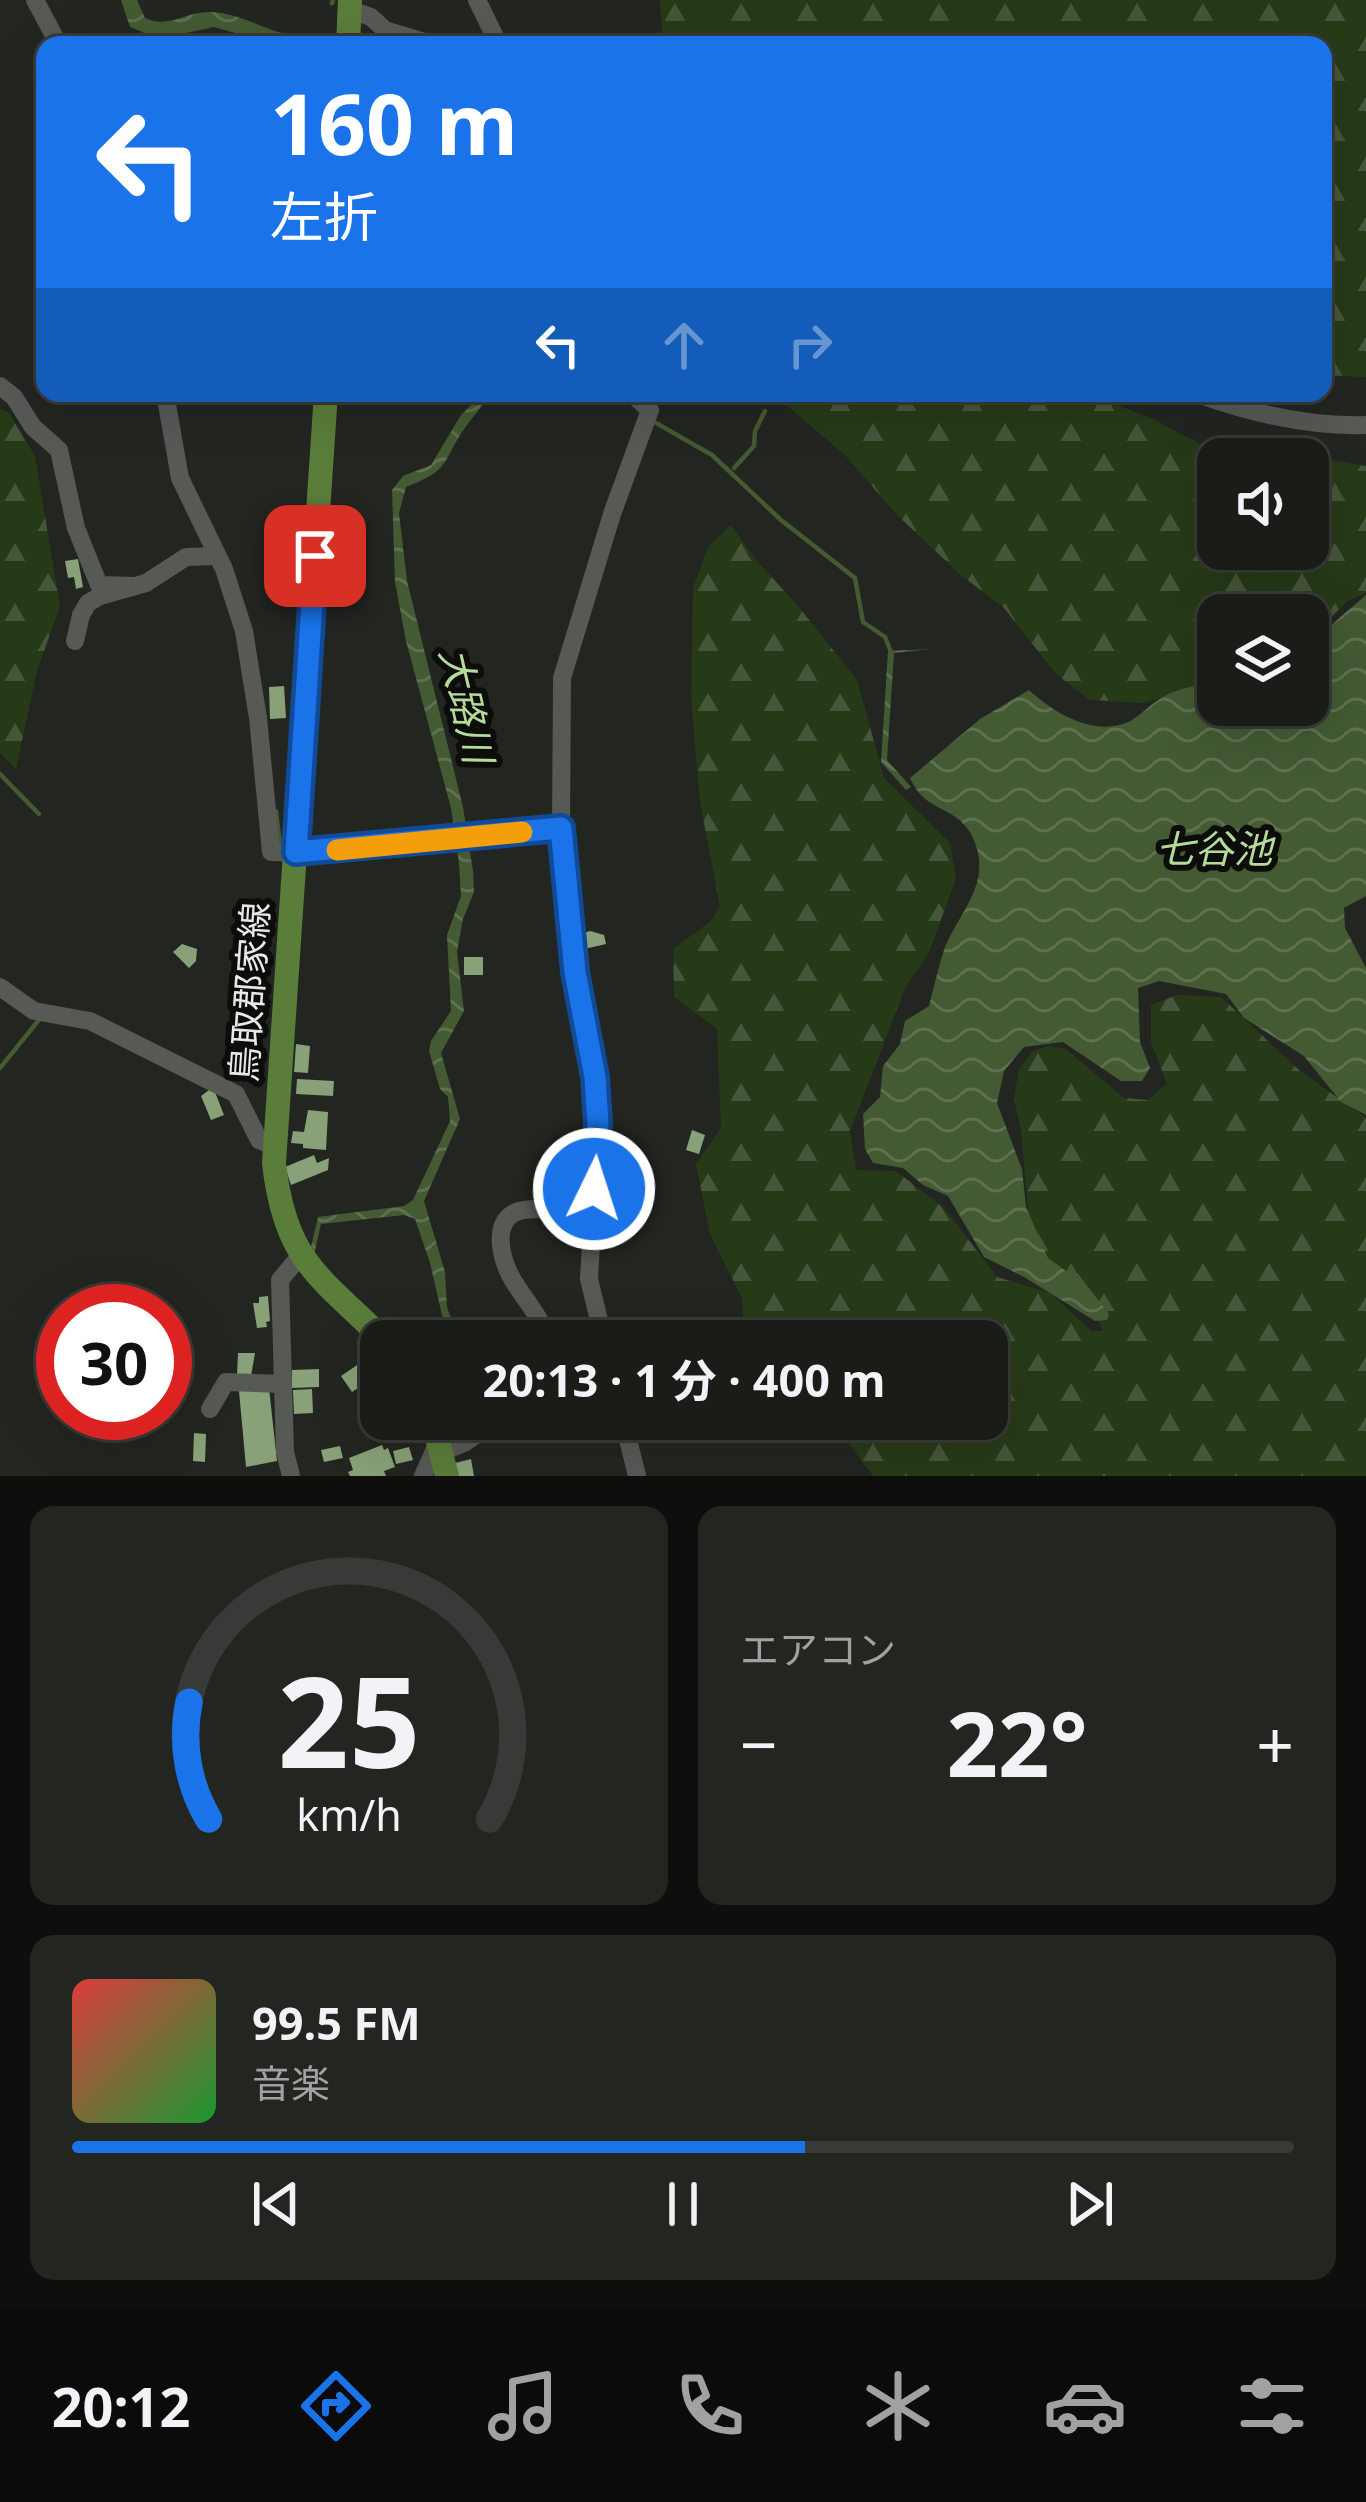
<!DOCTYPE html>
<html lang="ja">
<head>
<meta charset="utf-8">
<style>
	body { margin:0; font-family:"Noto Sans","Noto Sans JP",sans-serif; background:#232521; color:#f1f3f6; height:100vh; display:flex; flex-direction:column; font-size:45px; white-space:nowrap }
	* { box-sizing:border-box; margin:0 }
	p { font-size:39px; color:#9fa1a2 }
	.icon { flex:none; width:66px; height:66px; fill:none; stroke:currentColor; stroke-width:2; stroke-linecap:round; stroke-linejoin:round }
	.map { position:relative; height:1476px; overflow:hidden }
	.side { display:flex; flex-direction:column; gap:30px; padding:30px; background:#0e0f0d; flex:1 }
	.side>* { flex:none }
	.banner { position:absolute; left:36px; top:36px; width:1296px; height:366px; border-radius:24px; box-shadow:0 12px 48px #0002,0 0 0 3px #383a37; background:#1a73e8; color:#fff; overflow:hidden }
	.tools { position:absolute; left:1197px; top:438px; display:grid; gap:24px }
	.tools a { display:grid; place-items:center; width:132px; height:132px; border-radius:24px; background:#1a1c18; box-shadow:0 12px 48px #0002,0 0 0 3px #383a37; font-size:60px }
	.speed { position:absolute; left:36px; top:1284px; display:flex; gap:24px; font-size:60px; font-weight:700; text-align:center }
	.speed>* { display:grid; place-content:center; width:156px; height:156px; border-radius:50%; background:#1a1c18; box-shadow:0 12px 48px #0002,0 0 0 3px #383a37; line-height:1 }
	.speed .limit { border:18px solid #d22; background:#fff; color:#111 }
	.pin { position:absolute; display:grid; place-items:center; width:102px; height:102px; color:#fff; margin:-51px; border-radius:24px; box-shadow:0 6px 18px #0006 }
	.me { position:absolute; width:132px; margin:-66px; rotate:4deg; stroke-linejoin:round; filter:drop-shadow(0 0 9px #0008) }
	.turn { display:flex; align-items:center; gap:42px; height:252px; padding:0 36px; font-size:54px }
	.turn .icon { width:156px; height:156px; stroke-width:2.5 }
	.turn b { display:block; font-size:84px; line-height:102px }
	.lanes { display:flex; align-items:center; height:114px; padding:0 36px; background:#0003; justify-content:center; gap:60px; direction:ltr }
	.lanes .off { opacity:.35 }
	.big { font-size:90px; font-weight:700; line-height:1.1 }
	.side .card { flex:1; display:flex; flex-direction:column; justify-content:center; gap:18px; min-width:0; padding:0 42px; border-radius:24px; background:#232521 }
	.side .dial { align-items:center; gap:0 }
	.dial svg { height:312px; overflow:visible; fill:none; stroke:#383a37; stroke-width:7; stroke-linecap:round; text-anchor:middle }
	.dial text { fill:#f1f3f6; stroke:none }
	.song { display:flex; align-items:center; gap:36px }
	.cover { width:144px; height:144px; border-radius:18px; background:linear-gradient(135deg,hsl(0 70% 55%),hsl(130 70% 35%)) }
	.played { height:12px; border-radius:6px; background:linear-gradient(90deg,#1a73e8 60%,#383a37 60%) }
	.keys { display:flex; justify-content:space-around; direction:ltr }
	.heat { display:flex; justify-content:space-between; align-items:center; font-size:66px; direction:ltr }
	.side .tiles { flex:1; display:grid; gap:30px; grid-template-columns:1fr 1fr }
	.card:last-child { grid-column:span 2 }
	.trip { position:absolute; left:360px; top:1320px; width:648px; height:120px; border-radius:24px; background:#1a1c18; box-shadow:0 12px 48px #0002,0 0 0 3px #383a37; font-weight:700; line-height:120px; text-align:center }
	.tab-bar { display:flex; height:192px; justify-content:space-around; align-items:center; background:#0a0b0a; color:#9fa1a2 }
	.tab-bar .icon { width:84px; height:84px }
	.tab-bar .active { color:#1a73e8 }
	.tab-bar b { font-size:54px; color:#f1f3f6 }
	.map>svg:first-child { display:block }
	.forest { fill:url(#forest-firs) }
	.water { fill:url(#water-waves) }
	.lines { fill:none; stroke-linecap:round; stroke-linejoin:round }
	.stream { stroke:#435a33; stroke-width:4.5 }
	.building { fill:#88a178 }
	.minor { stroke:#565954; stroke-width:18 }
	.major { stroke:#5a7d3a; stroke-width:24 }
	.route-casing { stroke:#114b97; stroke-width:30 }
	.route { stroke:#1a73e8; stroke-width:21 }
	.slow { stroke:#f59e0b; stroke-width:21 }
	.labels { text-anchor:middle; dominant-baseline:central; stroke-width:12; stroke-linejoin:round; paint-order:stroke }
	.street-label { font-size:36px; fill:#e7e9e6; stroke:#0c0d0b }
	.water-label { font-size:39px; font-style:italic; fill:#b4db9a; stroke:#0c0d0b }
</style>
</head>
<body>
<div class="map">
<svg width="1366" height="1476" viewBox="0 0 1366 1476">
	<defs>
		<pattern id="forest-firs" width="22" height="20" patternUnits="userSpaceOnUse" patternTransform="scale(3)"><rect width="22" height="20" fill="#273a18"/><path d="M5 1l3.5 6h-7zM16 11l3.5 6h-7z" fill="#46563a"/></pattern>
		<pattern id="water-waves" width="16" height="10" patternUnits="userSpaceOnUse" patternTransform="scale(3)"><rect width="16" height="10" fill="#435a33"/><path d="M0 5q4-4 8 0t8 0" fill="none" stroke="#5e7251"/></pattern>
	</defs>
	<rect width="100%" height="100%" fill="#222520"/>
	<!-- forest -->
	<path class="forest" d="M 660,0 L 1366,0 L 1366,377 L 1323,375 L 1323,45 L 663,45 Z
		M 772,393 L 1087,393 L 1153,419 L 1228,459 L 1218,459 L 1218,549 L 1308,549 L 1308,462 L 1326,459 L 1366,466 L 1366,593 L 1349,600 L 1308,639 L 1308,615 L 1218,615 L 1218,684 L 1142,703 L 1090,700 L 1056,674 L 1004,608 L 961,575 L 897,515 L 845,455 Z
		M 0,408 L 9,413 L 35,456 L 60,606 L 37,671 L 16,769 L 0,753 Z
		M 731,525 L 756,560 L 798,606 L 857,680 L 884,778 L 950,843 L 956,878 L 929,953 L 906,986 L 850,1131 L 856,1170 L 896,1171 L 945,1209 L 997,1277 L 1050,1293 L 1091,1331 L 1103,1331 L 1091,1304 L 1057,1282 L 1031,1239 L 1021,1130 L 1014,1098 L 1019,1070 L 1032,1052 L 1048,1046 L 1066,1049 L 1124,1098 L 1148,1100 L 1167,1084 L 1151,1042 L 1151,1005 L 1177,995 L 1221,997 L 1299,1070 L 1366,1118 L 1366,1476 L 873,1476 L 831,1419 L 987,1419 L 987,1341 L 745,1341 L 742,1298 L 710,1234 L 696,1164 L 721,1128 L 717,1029 L 674,997 L 673,949 L 711,921 L 720,906 L 700,802 L 691,697 L 693,588 L 708,547 Z"/>
	<!-- water -->
	<path class="water" d="M 121,0 L 137,0 L 145,18 C 168,29 185,12 209,12 C 239,12 262,30 291,35 C 314,39 336,35 358,38 C 367,39 376,43 385,45 L 277,45 L 214,27 L 159,39 L 130,27 Z
		M 483,393 L 492,393 C 484,404 475,414 467,425 C 441,460 454,469 406,487 L 399,513 L 407,581 L 463,807 L 473,871 L 474,892 L 463,919 L 457,952 L 464,1011 L 441,1053 L 460,1119 L 424,1201 L 445,1272 L 447,1307 L 459,1341 L 448,1341 L 430,1263 L 415,1219 L 404,1215 L 321,1224 L 314,1255 L 310,1251 L 318,1217 L 404,1206 L 413,1200 L 450,1121 L 448,1097 L 440,1089 L 429,1051 L 431,1041 L 451,1011 L 447,935 L 461,896 L 459,864 L 451,808 L 406,641 L 395,582 L 392,490 L 403,476 L 431,465 L 461,415 Z
		M 1366,595 L 1366,896 L 1344,908 L 1345,928 L 1366,968 L 1366,1115 L 1341,1102 L 1304,1056 L 1244,1018 L 1226,994 L 1159,981 L 1138,988 L 1140,1042 L 1150,1068 L 1142,1081 L 1121,1081 L 1063,1042 L 1024,1047 L 1004,1071 L 997,1103 L 1022,1169 L 1026,1207 L 1048,1258 L 1066,1271 L 1078,1274 L 1109,1314 L 1107,1320 L 1095,1321 L 1024,1277 L 984,1257 L 948,1196 L 923,1185 L 903,1168 L 873,1163 L 865,1149 L 863,1114 L 880,1097 L 883,1066 L 900,1044 L 905,1021 L 929,1006 C 934,987 938,968 944,950 C 958,912 996,882 971,834 C 955,805 925,813 910,778 L 980,719 L 1029,690 C 1055,714 1097,739 1132,720 C 1143,713 1152,703 1163,697 C 1180,687 1199,685 1218,683 L 1218,705 L 1308,705 L 1308,645 Z
		M 932,649 L 894,653 L 887,760 L 911,787 L 906,790 L 881,762 L 888,651 Z"/>
	<g class="lines">
		<!-- stream -->
		<path class="stream" d="M 332,3 L 333,0
			M 364,42 L 370,35 L 401,44
			M 775,400 L 781,393
			M 656,423 L 712,455 L 781,520 L 855,578 L 863,622 L 885,637 L 891,652
			M 734,468 L 754,446 L 755,431 L 765,411
			M 0,774 L 39,814
			M 276,811 L 280,844
			M 0,1068 L 38,1021"/>
	</g>
	<!-- building -->
	<path class="building" d="M 78,559 L 83,587 L 76,589 L 74,577 L 68,578 L 65,561 Z
		M333 569a9 9 0 1 1 18 0a9 9 0 1 1-18 0Z
		M 284,686 L 286,718 L 270,719 L 269,687 Z
		M 590,931 L 604,935 L 606,944 L 580,950 L 576,935 Z
		M 182,944 L 197,949 L 196,961 L 189,968 L 173,952 Z
		M 464,957 L 483,957 L 483,975 L 464,975 Z
		M 296,1044 L 310,1046 L 308,1073 L 294,1072 Z
		M 297,1079 L 334,1081 L 333,1096 L 296,1094 Z
		M 213,1087 L 224,1115 L 211,1120 L 201,1096 Z
		M 308,1110 L 328,1112 L 326,1150 L 303,1148 L 303,1144 L 291,1143 L 293,1131 L 304,1132 Z
		M 692,1130 L 705,1135 L 699,1154 L 686,1150 Z
		M 314,1155 L 317,1163 L 329,1158 L 328,1170 L 291,1185 L 285,1167 Z
		M 268,1296 L 270,1321 L 266,1322 L 267,1327 L 257,1328 L 253,1303 L 259,1303 L 259,1297 Z
		M 238,1353 L 255,1353 L 251,1376 L 237,1375 Z
		M 366,1359 L 377,1375 L 352,1392 L 341,1376 Z
		M 319,1369 L 319,1387 L 292,1388 L 292,1370 Z
		M 269,1388 L 277,1461 L 246,1467 L 239,1391 Z
		M 312,1389 L 313,1413 L 294,1414 L 293,1390 Z
		M 194,1433 L 206,1434 L 205,1462 L 193,1461 Z
		M 382,1445 L 384,1450 L 388,1448 L 395,1467 L 384,1471 L 386,1476 L 350,1476 L 348,1472 L 353,1470 L 349,1458 Z
		M 340,1446 L 343,1458 L 324,1462 L 321,1450 Z
		M 409,1447 L 413,1460 L 396,1464 L 393,1451 Z
		M 471,1459 L 474,1476 L 458,1476 L 455,1463 Z"/>
	<g class="lines">
		<!-- minor -->
		<path class="minor" d="M 35,0 L 59,45
			M 477,0 L 499,45
			M 351,10 L 371,17 L 385,30 L 435,45
			M 0,386 L 14,397 L 33,427 L 59,450 L 76,528 L 99,585 L 133,586
			M 165,393 L 180,478 L 224,569 L 244,631 L 258,718 L 271,852 L 313,853 L 561,828
			M 1195,393 C 1250,413 1307,427 1366,425
			M 75,641 L 81,615 L 88,603 L 100,596 L 146,583 L 186,557 L 217,556
			M 0,987 L 34,1011 L 90,1021 L 236,1094 L 259,1140 L 275,1147
			M 547,1341 C 541,1316 527,1303 514,1282 C 501,1262 488,1215 524,1210 C 544,1207 572,1212 592,1215
			M 604,1341 L 589,1279 L 598,1124 L 595,1077 L 575,972 L 561,828 L 562,678 L 612,514 L 650,410 L 631,393
			M 210,1409 L 226,1382 L 283,1384
			M 623,1419 L 637,1476
			M 442,1452 L 464,1443 L 499,1419
			M 291,1476 L 285,1452 L 280,1280 L 300,1256
			M 423,1476 L 439,1440"/>
		<!-- major -->
		<path class="major" d="M 348,45 L 350,0
			M 326,393 L 274,1163 C 285,1262 320,1276 385,1341
			M 432,1419 L 447,1476"/>
	</g>
	<g class="lines">
		<!-- route casing -->
		<g class="route-casing">
			<path id="route" d="M 315,556 L 296,852 L 561,828 L 575,972 L 595,1077 L 598,1124 L 594,1189"/>
		</g>
		<!-- route -->
		<use href="#route" class="route"/>
		<!-- slow -->
		<path class="slow" d="M 337,850 L 522,832"/>
	</g>
	<g class="labels">
		<!-- street labels -->
		<g class="street-label">
			<text transform="translate(249 992) rotate(-86)">鳥取郡家線</text>
		</g>
		<!-- water labels -->
		<g class="water-label">
			<text transform="translate(468 705) rotate(77)">大路川</text>
			<text x="1214" y="847">七谷池</text>
		</g>
	</g>
</svg>
<div class="tools">
<a><svg class="icon" aria-label="sound" viewBox="0 0 24 24"><path d="M4 9h4l5-4v14l-5-4H4zM17 9q2 3 0 6"/></svg></a>
<a><svg class="icon" aria-label="layers" viewBox="0 0 24 24"><path d="M12 4l9 5-9 5-9-5zM3 14l9 5 9-5"/></svg></a>
</div>
<div class="speed"><div class="limit">30</div></div>
<div class="pin" style="left:315px;top:556px;background:#d93025"><svg class="icon" aria-label="arrive" viewBox="0 0 24 24"><path d="M6 21V4h12l-3 4 3 4H6"/></svg></div>
<svg class="me" style="left:594px;top:1189px" viewBox="-20 -20 40 40"><circle r="17" fill="#1a73e8" stroke="#fff" stroke-width="3"/><path d="M0-11L8 9 0 5-8 9z" fill="#fff"/></svg>
<div class="trip">20:13 · 1 分 · 400 m</div>
<div class="banner">
<div class="turn"><svg class="icon" aria-label="left" viewBox="0 0 24 24"><path d="M17 20v-9H6M10 6l-5 5 5 5"/></svg><div><b>160 m</b>左折</div></div>
<div class="lanes"><svg class="icon" aria-label="left" viewBox="0 0 24 24"><path d="M17 20v-9H6M10 6l-5 5 5 5"/></svg><svg class="icon off" aria-label="ahead" viewBox="0 0 24 24"><path d="M12 20V5M6 11l6-6 6 6"/></svg><svg class="icon off" aria-label="right" viewBox="0 0 24 24"><path d="M7 20v-9h11M14 6l5 5-5 5"/></svg></div>
</div>
</div>
<section class="side">
<div class="tiles">
<div class="card dial"><svg viewBox="0 0 100 80">
<path d="M14 69A42 42 0 1 1 86 69"/>
<path d="M14 69A42 42 0 0 1 9 39" stroke="#1a73e8"/>
<text x="50" y="56" font-size="32" font-weight="700">25</text>
<text x="50" y="72" font-size="11">km/h</text>
</svg></div>
<div class="card"><p>エアコン</p>
<div class="heat"><a>−</a><b class="big">22°</b><a>+</a></div>
</div>
<div class="card">
<div class="song"><i class="cover"></i><div><b>99.5 FM</b><p>音楽</p></div></div>
<div class="played"></div>
<div class="keys"><svg class="icon" aria-label="previous" viewBox="0 0 24 24"><path d="M18 5L8 12l10 7zM5 5v14"/></svg><svg class="icon" aria-label="pause" viewBox="0 0 24 24"><path d="M8 5v14M16 5v14"/></svg><svg class="icon" aria-label="next" viewBox="0 0 24 24"><path d="M6 5l10 7-10 7zM19 5v14"/></svg></div>
</div>
</div>
</section>
<nav class="tab-bar">
<b>20:12</b>
<svg class="icon active" aria-label="directions" viewBox="0 0 24 24"><path d="M12 3l9 9-9 9-9-9zM9 14v-3h6M13 9l2 2-2 2"/></svg>
<svg class="icon" aria-label="music" viewBox="0 0 24 24"><path d="M9 18V5l10-2v13"/><circle cx="6" cy="18" r="3"/><circle cx="16" cy="16" r="3"/></svg>
<svg class="icon" aria-label="phone" viewBox="0 0 24 24"><path d="M5 4h4l2 5-3 2q2 4 5 5l2-3 5 2v4C11 20 4 13 5 4z"/></svg>
<svg class="icon" aria-label="climate" viewBox="0 0 24 24"><path d="M12 3v18M4 7l16 10M4 17L20 7"/></svg>
<svg class="icon" aria-label="car" viewBox="0 0 24 24"><path d="M5 17H2v-5l4-1 3-4h7l3 4 3 1v5h-3M9 17h6M6 11h13"/><circle cx="7" cy="17" r="2"/><circle cx="17" cy="17" r="2"/></svg>
<svg class="icon" aria-label="filters" viewBox="0 0 24 24"><path d="M4 7h16M4 17h16"/><circle cx="9" cy="7" r="2"/><circle cx="15" cy="17" r="2"/></svg>
</nav>
</body>
</html>
